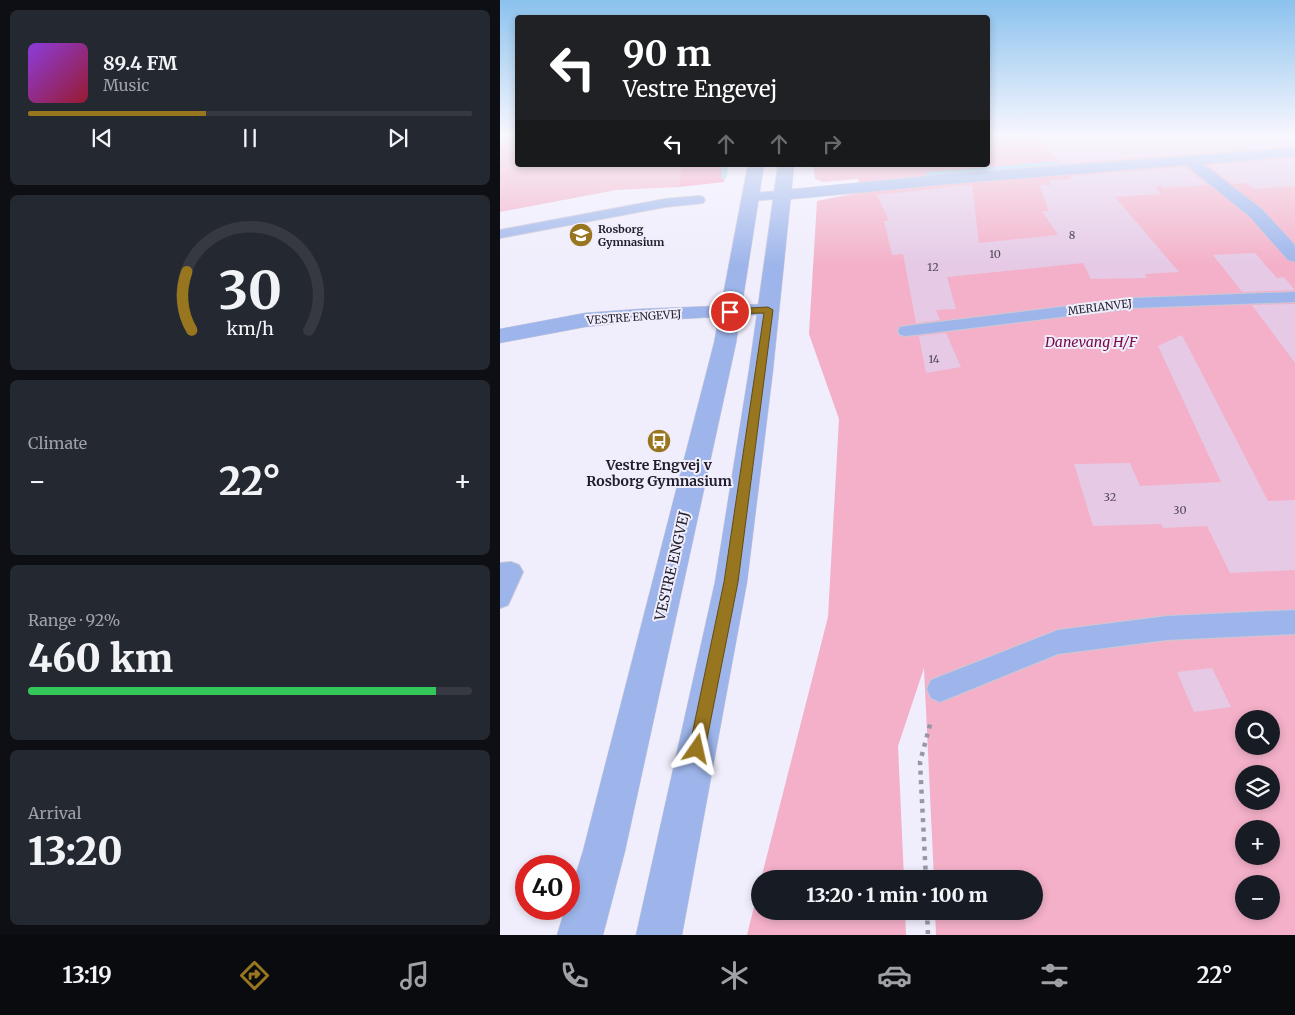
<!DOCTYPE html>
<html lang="en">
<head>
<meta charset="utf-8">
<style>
	body { margin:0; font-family:Merriweather,serif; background:#242831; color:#f1f3f6; height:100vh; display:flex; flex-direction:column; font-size:19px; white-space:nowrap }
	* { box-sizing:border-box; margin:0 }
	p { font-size:16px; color:#9ea1a6 }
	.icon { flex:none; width:28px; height:28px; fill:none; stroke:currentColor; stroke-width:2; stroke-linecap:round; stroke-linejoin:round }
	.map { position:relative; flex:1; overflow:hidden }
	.sheet { display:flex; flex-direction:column; gap:10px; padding:10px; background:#0d0f14; width:500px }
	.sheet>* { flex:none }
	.banner { position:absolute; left:15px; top:15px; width:475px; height:152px; border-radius:5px; box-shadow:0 2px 8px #0003; background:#202124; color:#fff; overflow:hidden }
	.buttons { position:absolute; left:735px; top:710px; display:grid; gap:10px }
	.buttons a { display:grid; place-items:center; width:45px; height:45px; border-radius:50%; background:#171b24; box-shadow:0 2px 8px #0003; font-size:25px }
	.speed { position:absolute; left:15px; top:855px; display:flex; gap:10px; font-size:25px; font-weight:700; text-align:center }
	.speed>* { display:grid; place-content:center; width:65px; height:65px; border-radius:50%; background:#171b24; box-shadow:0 2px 8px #0003; line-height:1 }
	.speed .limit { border:8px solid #d22; background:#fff; color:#111 }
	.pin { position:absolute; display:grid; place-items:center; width:42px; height:42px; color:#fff; margin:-21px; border:2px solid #fff; border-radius:50%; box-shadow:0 1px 5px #0007 }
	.me { position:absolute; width:55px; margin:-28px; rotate:11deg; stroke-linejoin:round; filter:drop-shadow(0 0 4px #0008) }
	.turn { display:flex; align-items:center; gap:18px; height:105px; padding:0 25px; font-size:22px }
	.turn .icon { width:65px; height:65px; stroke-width:2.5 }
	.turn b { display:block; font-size:35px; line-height:42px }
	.lanes { display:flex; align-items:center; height:48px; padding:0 25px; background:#0003; justify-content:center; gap:25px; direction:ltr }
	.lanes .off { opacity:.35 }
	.big { font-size:38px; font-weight:800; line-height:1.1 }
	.sheet .widget { flex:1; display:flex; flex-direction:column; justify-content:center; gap:8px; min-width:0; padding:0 18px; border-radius:8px; background:#242831 }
	.sheet .dial { align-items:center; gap:0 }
	.dial svg { height:130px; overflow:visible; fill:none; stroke:#363941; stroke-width:7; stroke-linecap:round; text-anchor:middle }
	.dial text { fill:#f1f3f6; stroke:none }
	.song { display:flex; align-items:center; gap:15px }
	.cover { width:60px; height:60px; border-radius:8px; background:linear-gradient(135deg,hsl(270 70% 55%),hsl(350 70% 35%)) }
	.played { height:5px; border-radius:2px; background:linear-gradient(90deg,#98751f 40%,#363941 40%) }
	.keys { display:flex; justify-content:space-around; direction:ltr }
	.heat { display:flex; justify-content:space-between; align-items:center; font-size:28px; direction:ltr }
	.charge { height:8px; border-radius:4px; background:linear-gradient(90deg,#34c759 92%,#363941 0) }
	.trip { position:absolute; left:251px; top:870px; width:292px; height:50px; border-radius:25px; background:#171b24; box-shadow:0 2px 8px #0003; font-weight:800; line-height:50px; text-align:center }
	.menu { display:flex; height:80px; justify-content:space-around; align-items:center; background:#090b0e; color:#9ea1a6 }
	.menu .icon { width:35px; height:35px }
	.menu .current { color:#98751f }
	.menu b { font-size:22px; color:#f1f3f6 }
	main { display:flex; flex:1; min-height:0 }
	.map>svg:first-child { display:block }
	.green { fill:#f3b0c8; fill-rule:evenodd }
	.forest { fill:#f699bd }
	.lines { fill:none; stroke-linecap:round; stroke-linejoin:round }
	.stream { fill:#a1d6f6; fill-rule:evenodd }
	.building { fill:#e5c9e5 }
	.service-casing { stroke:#cbc8d6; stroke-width:2 }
	.minor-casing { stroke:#cbc8d6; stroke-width:1 }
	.tertiary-casing { stroke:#cbc8d6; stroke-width:1 }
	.path { stroke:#9996a4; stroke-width:4.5; stroke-dasharray:4 5.5; stroke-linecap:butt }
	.service { fill:#9db5ea; fill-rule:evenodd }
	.minor { fill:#9db5ea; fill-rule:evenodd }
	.tertiary { fill:#9db5ea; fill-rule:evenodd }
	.route { fill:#98751f; stroke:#634c14 }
	.labels { text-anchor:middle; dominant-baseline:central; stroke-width:4; stroke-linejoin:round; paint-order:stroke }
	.far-poi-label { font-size:11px; font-weight:bold; fill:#211e2a; stroke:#f0edfc; text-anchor:start }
	.number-label { font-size:11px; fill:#524959 }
	.far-street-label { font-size:11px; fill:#211e2a; stroke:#f0edfc }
	.park-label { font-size:14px; font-style:italic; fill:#780845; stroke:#f0edfc }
	.poi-label { font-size:14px; font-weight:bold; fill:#211e2a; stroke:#f0edfc }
	.street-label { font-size:14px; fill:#211e2a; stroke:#f0edfc }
</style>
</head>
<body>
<main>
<section class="sheet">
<div class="widget">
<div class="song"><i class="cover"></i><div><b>89.4 FM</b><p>Music</p></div></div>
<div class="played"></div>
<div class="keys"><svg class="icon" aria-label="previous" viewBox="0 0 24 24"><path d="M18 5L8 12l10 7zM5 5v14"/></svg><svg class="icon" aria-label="pause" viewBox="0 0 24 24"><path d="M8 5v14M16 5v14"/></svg><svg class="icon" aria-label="next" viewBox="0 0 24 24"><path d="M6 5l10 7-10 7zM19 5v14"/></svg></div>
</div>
<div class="widget dial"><svg viewBox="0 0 100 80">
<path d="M14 69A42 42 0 1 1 86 69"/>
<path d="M14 69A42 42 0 0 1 11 33" stroke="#98751f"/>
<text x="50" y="56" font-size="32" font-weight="700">30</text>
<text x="50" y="72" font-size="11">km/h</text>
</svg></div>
<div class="widget"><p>Climate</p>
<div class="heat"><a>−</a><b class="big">22°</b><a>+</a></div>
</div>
<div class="widget"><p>Range · 92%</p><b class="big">460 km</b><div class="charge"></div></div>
<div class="widget"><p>Arrival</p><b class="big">13:20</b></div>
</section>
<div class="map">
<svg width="795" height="935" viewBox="0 0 795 935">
	<rect width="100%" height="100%" fill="#f0edfc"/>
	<!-- green -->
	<path class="green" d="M 0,135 L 17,135 L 18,165 L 181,165 L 179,187 L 116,190 L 0,212 Z
		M 488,135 L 795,135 L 795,935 L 436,935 L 435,911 L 535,911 L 535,879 L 434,879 L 424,668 L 398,746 L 404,879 L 261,879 L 328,617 L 339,419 L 309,334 L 317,201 L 362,192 L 358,179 L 323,182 L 315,179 L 313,165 L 488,165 ZM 744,719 L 771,719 L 771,746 L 744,746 ZM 744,774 L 771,774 L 771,801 L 744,801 ZM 744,829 L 771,829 L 771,856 L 744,856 ZM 744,884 L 771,884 L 771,911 L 744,911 Z
		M 260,883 L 260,911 L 405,911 L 406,935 L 247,935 Z"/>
	<!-- forest -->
	<path class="forest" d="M 181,165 L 227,165 L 224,182 L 179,187 Z"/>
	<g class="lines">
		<!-- stream -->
		<path class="stream" d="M 575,160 L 577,161 L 577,163 L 428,176 L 425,174 L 428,172 Z
			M 222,165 L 228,165 L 227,177 L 224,179 L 221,177 Z"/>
	</g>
	<!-- building -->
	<path class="building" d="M 537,135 L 795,135 L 795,146 L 560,164 Z
		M 795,158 L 795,186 L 754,189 L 746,183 L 732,184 L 708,165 Z
		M 685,167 L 708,185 L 663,188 L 660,185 L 655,188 L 661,194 L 615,197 L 679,272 L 645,274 L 647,278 L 591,279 L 583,263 L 447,277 L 456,309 L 436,310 L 440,320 L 416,323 L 403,254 L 392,255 L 384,221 L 389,221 L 377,195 L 443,188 L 442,187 L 472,185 L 479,243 L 558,235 L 542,211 L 549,211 L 539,185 L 551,185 L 549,180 L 572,179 L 570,176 Z
		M 755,253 L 777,278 L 784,277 L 795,290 L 742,292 L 713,255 Z
		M 795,304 L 795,363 L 752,305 Z
		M 446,333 L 461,367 L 426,373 L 419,336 Z
		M 682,335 L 768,501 L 795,500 L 795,570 L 730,573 L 707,526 L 663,528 L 661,524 L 593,526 L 574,464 L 630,463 L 640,486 L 721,482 L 658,346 Z
		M 712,668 L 731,707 L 694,712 L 677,672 Z"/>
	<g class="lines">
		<!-- service casing -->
		<g class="service-casing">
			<path id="service" d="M 283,191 L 287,192 L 289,195 L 287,198 L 250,201 L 244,197 L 250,193 Z
				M 199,196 L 203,197 L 205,200 L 203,203 L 165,207 L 0,238 L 0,230 L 165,199 Z
				M 795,292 L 795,302 L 634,308 L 406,336 L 400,335 L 398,331 L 400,327 L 406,326 L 634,298 Z
				M 11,562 L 19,565 L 23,572 L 8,605 L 0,608 L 0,563 Z
				M 795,610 L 795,634 L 667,640 L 558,654 L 440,702 L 431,698 L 427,689 L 431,680 L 558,630 L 667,616 Z"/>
		</g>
		<!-- minor casing -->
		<g class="minor-casing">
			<path id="minor" d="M 795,148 L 795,156 L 703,164 L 762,209 L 795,245 L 795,262 L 788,260 L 750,217 L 686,165 L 449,184 L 283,200 L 277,199 L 275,195 L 277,191 L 283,190 L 449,174 Z
				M 268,304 L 275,306 L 279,310 L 275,314 L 140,321 L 85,327 L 0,343 L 0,329 L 85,313 L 140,309 Z"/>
		</g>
		<!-- tertiary casing -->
		<g class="tertiary-casing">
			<path id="tertiary" d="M 248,165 L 264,165 L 236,343 L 125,851 L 103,935 L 57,935 L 65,909 L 69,909 L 69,896 L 83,851 L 214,343 Z
				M 278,165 L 294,165 L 273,370 L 247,582 L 182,935 L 136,935 L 215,582 L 249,370 Z"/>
		</g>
		<!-- path -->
		<path class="path" d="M 426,879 L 420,762 L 431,721
			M 427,911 L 428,935"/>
		<!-- service -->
		<use href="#service" class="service"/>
		<!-- minor -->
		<use href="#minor" class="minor"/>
		<!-- tertiary -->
		<use href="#tertiary" class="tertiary"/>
	</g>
	<!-- sky -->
	<linearGradient id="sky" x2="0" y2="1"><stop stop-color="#8bc2ee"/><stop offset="0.51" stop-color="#f8f7fe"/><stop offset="1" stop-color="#f8f7fe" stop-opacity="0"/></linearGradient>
	<rect width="795" height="266" fill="url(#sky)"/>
	<!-- route -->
	<path class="route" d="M 268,307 L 273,310 L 238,582 L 205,749 L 203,755 L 197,757 L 191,755 L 189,749 L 224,582 L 264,313 L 230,314 L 226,312 L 230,309 Z"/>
	<!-- icons -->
	<defs>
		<g id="school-disc" transform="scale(1.25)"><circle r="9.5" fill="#98751f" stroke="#f0edfc"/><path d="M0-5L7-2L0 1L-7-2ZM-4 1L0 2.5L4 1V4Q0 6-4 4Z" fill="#fff"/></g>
		<g id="bus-disc" transform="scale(1.25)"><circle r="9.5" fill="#98751f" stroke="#f0edfc"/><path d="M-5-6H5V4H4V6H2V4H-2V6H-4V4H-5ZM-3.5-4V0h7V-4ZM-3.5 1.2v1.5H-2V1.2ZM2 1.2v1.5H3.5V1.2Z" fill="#fff"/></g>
	</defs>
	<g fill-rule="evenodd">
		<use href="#school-disc" x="81" y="235"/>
		<use href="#bus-disc" x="159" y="441"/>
	</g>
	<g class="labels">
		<!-- far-poi labels -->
		<g class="far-poi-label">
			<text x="98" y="229">Rosborg<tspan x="98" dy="13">Gymnasium</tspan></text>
		</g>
		<!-- number labels -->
		<g class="number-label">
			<text x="572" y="235">8</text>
			<text x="495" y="254">10</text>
			<text x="433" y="267">12</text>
			<text x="434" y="359">14</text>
			<text x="610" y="497">32</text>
			<text x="680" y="510">30</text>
		</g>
		<!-- far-street labels -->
		<g class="far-street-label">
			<text transform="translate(600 307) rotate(-7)">MERIANVEJ</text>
			<text transform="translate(134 317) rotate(-4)">VESTRE ENGEVEJ</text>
		</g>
		<!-- park labels -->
		<g class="park-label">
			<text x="591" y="342">Danevang H/F</text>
		</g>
		<!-- poi labels -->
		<g class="poi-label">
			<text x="159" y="465">Vestre Engvej v<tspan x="159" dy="16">Rosborg Gymnasium</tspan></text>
		</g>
		<!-- street labels -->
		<g class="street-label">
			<text transform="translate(172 566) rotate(-77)">VESTRE ENGVEJ</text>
		</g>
	</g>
</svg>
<div class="buttons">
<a><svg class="icon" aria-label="search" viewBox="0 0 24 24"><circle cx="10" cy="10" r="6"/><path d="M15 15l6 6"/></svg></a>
<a><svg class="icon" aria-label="layers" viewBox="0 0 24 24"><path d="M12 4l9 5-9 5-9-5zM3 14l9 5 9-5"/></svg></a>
<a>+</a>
<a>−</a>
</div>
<div class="speed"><div class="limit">40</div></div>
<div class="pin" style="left:230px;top:312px;background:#d93025"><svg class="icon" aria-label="arrive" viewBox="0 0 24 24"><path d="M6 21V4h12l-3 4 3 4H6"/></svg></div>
<svg class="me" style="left:197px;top:749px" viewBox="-20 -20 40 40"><path d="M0-17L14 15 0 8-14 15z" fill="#98751f" stroke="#fff" stroke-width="4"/></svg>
<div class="trip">13:20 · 1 min · 100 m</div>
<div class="banner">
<div class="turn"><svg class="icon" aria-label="left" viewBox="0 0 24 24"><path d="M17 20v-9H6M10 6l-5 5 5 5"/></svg><div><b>90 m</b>Vestre Engevej</div></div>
<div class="lanes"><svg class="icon" aria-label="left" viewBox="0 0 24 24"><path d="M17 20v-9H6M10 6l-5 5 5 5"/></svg><svg class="icon off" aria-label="ahead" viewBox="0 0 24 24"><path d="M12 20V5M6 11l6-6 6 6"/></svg><svg class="icon off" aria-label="ahead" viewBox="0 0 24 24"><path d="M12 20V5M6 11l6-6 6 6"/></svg><svg class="icon off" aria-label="right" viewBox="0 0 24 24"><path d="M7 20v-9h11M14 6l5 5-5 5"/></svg></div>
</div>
</div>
</main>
<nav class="menu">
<b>13:19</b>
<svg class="icon current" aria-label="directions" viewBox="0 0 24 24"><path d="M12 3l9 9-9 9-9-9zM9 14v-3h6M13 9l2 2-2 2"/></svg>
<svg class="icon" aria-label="music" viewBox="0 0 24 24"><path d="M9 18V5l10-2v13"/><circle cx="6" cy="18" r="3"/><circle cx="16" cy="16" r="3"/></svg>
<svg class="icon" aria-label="phone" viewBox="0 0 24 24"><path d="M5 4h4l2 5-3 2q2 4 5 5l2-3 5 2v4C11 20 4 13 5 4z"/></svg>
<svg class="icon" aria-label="climate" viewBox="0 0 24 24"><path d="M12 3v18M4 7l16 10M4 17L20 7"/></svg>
<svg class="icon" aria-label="car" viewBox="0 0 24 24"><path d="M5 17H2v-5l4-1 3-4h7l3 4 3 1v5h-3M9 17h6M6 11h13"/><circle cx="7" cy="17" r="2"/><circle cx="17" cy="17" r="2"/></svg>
<svg class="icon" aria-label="filters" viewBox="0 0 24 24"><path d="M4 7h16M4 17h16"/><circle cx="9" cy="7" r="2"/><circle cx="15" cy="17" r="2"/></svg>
<b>22°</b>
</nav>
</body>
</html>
